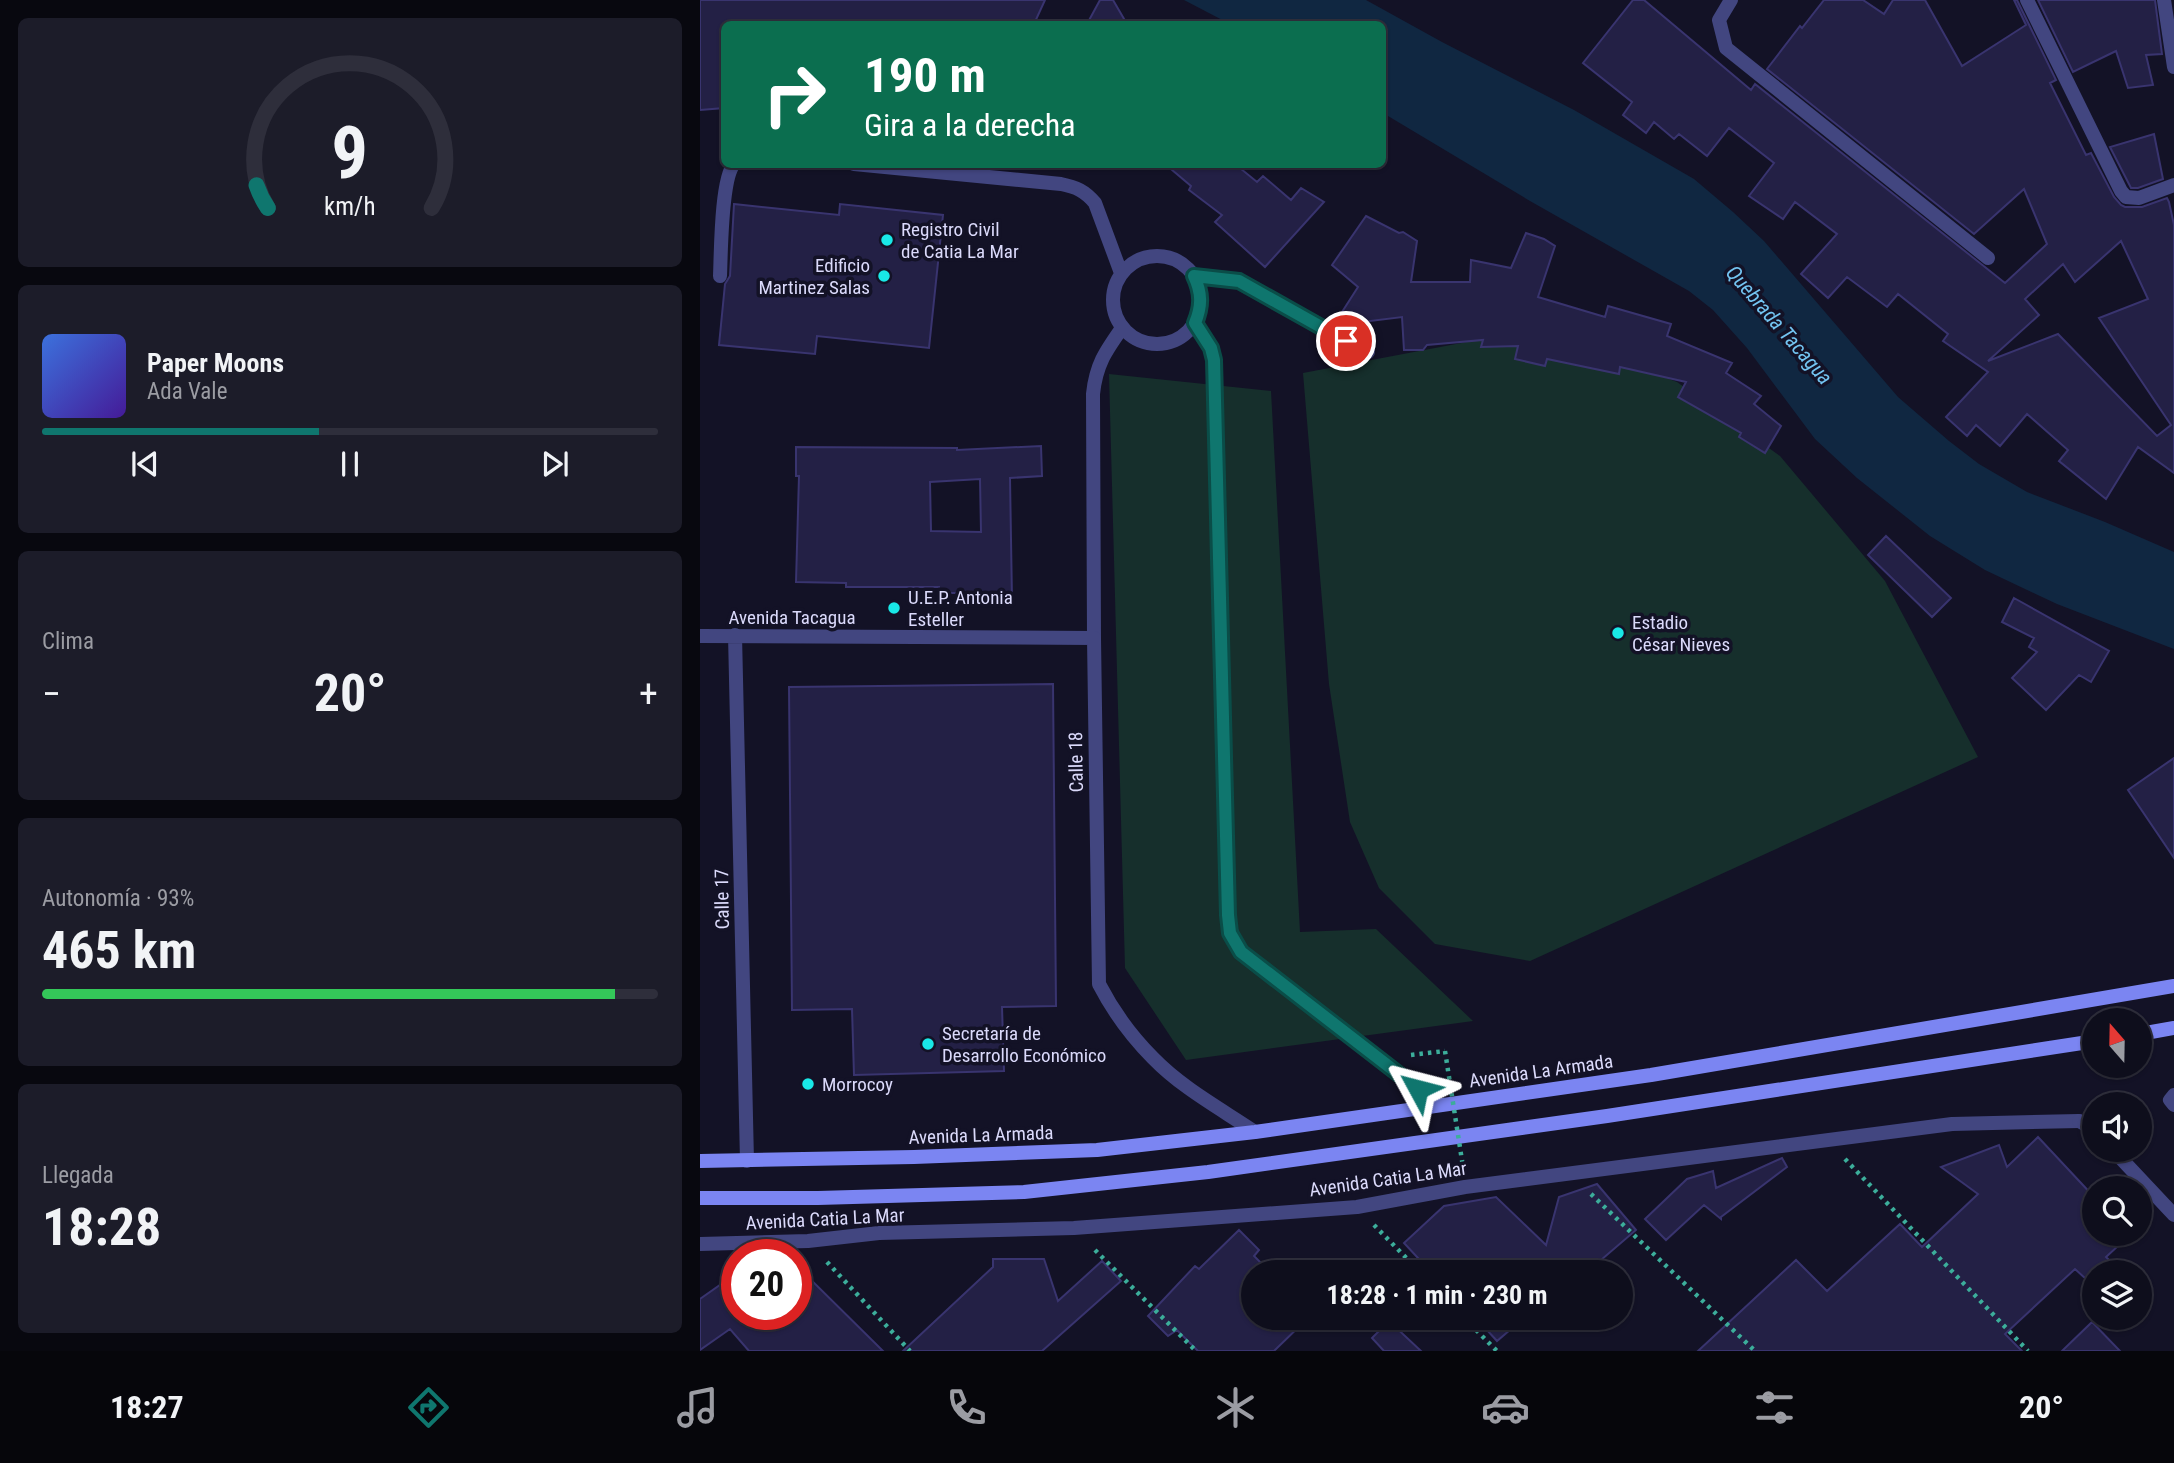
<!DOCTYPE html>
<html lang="es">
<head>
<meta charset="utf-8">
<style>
	body { margin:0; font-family:"Roboto Condensed",sans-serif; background:#1c1c29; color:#f1f3f6; height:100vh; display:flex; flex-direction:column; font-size:26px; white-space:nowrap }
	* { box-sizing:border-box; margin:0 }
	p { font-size:23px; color:#9b9ca3 }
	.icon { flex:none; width:38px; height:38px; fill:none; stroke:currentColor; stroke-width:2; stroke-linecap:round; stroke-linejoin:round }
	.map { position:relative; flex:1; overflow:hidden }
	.drawer { display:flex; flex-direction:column; gap:18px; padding:18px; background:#08080f; width:700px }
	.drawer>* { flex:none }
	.banner { position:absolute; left:21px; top:21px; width:665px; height:147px; border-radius:10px; box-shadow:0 2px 5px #0004,0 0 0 2px #2e2e3b; background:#0b6e4f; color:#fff; overflow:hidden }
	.needle { width:46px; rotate:340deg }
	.fabs { position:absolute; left:1382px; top:1008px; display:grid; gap:14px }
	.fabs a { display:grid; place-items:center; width:70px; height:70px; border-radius:50%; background:#0e0e1c; box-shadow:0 2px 5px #0004,0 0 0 2px #2e2e3b; font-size:35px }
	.speed { position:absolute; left:21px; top:1239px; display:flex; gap:14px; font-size:35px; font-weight:700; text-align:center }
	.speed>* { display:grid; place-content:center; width:91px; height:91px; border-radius:50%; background:#0e0e1c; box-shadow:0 2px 5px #0004,0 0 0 2px #2e2e3b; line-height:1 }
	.speed .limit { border:10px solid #d22; background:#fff; color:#111 }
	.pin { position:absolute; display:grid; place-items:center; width:60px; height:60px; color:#fff; margin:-30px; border:4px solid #fff; border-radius:50%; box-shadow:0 2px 7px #0007 }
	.me { position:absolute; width:77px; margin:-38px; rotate:308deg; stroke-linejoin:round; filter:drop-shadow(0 0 5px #0008) }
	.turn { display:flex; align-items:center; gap:24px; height:147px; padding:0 28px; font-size:32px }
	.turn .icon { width:91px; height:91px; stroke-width:2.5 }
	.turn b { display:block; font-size:49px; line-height:60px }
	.big { font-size:52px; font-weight:700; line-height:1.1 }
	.drawer .card { flex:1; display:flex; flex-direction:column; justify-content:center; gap:10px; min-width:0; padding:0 24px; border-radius:10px; background:#1c1c29 }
	.drawer .dial { align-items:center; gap:0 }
	.dial svg { height:182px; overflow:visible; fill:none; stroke:#2e2e3b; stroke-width:7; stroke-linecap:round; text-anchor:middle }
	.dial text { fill:#f1f3f6; stroke:none }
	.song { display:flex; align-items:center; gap:21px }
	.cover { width:84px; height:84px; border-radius:10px; background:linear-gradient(135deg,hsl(220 70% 55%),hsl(260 70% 35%)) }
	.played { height:7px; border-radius:4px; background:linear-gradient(90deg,#0f766e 45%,#2e2e3b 45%) }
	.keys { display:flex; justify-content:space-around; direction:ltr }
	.heat { display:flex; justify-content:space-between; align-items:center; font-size:38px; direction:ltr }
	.charge { height:10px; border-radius:5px; background:linear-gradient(90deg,#34c759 93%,#2e2e3b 0) }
	.trip { position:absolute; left:541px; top:1260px; width:392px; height:70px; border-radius:35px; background:#0e0e1c; box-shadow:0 2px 5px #0004,0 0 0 2px #2e2e3b; font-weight:700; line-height:70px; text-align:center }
	.dock { display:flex; height:112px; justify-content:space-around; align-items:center; background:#06060b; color:#9b9ca3 }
	.dock .icon { width:49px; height:49px }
	.dock .active { color:#0f766e }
	.dock b { font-size:32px; color:#f1f3f6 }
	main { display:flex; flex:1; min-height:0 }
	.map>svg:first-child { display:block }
	.green { fill:#162f2c }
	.water { fill:#102741 }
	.building { fill:#232045; stroke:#39346f; stroke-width:2; fill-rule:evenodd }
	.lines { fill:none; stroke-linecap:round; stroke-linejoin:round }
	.path { stroke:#3cae9b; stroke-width:4.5; stroke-dasharray:3.5 5; stroke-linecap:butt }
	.service { stroke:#424680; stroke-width:14 }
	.minor { stroke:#424680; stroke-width:14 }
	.secondary { stroke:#7b85f2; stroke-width:14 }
	.path-bridge { stroke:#3cae9b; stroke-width:4.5; stroke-dasharray:3.5 5; stroke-linecap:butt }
	.route-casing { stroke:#0a4d48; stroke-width:18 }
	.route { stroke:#0f766e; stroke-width:12 }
	.poi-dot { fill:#19e8e7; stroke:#131226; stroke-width:2.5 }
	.labels { text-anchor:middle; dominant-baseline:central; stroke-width:7; stroke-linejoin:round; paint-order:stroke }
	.poi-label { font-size:19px; fill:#dbdafb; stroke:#131226; text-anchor:start }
	.street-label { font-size:19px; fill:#dbdafb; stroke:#131226 }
	.water-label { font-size:21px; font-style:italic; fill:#73c4f1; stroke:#131226 }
</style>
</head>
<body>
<main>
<section class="drawer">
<div class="card dial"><svg viewBox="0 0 100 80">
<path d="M14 69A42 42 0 1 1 86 69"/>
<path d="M14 69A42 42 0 0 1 9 59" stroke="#0f766e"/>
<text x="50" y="56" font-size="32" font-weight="700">9</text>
<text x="50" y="72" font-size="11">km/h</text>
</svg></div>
<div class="card">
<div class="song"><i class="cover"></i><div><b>Paper Moons</b><p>Ada Vale</p></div></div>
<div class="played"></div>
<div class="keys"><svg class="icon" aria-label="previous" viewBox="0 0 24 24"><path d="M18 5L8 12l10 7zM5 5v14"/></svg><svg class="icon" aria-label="pause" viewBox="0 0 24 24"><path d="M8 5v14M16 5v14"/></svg><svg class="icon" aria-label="next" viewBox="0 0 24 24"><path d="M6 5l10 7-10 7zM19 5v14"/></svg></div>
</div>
<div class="card"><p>Clima</p>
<div class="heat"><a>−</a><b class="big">20°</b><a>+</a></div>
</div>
<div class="card"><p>Autonomía · 93%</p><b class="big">465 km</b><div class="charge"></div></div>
<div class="card"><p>Llegada</p><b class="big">18:28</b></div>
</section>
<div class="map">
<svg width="1474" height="1351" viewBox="0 0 1474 1351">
	<rect width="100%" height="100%" fill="#131226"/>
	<!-- green -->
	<path class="green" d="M 835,329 L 977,382 L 1080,456 L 1185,581 L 1278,757 L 830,961 L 735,944 L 679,888 L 650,822 L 629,684 L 603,373 Z
		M 409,374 L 571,391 L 600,932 L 676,929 L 773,1021 L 486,1060 L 425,968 Z"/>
	<!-- water -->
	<path class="water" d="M 484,0 L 666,0 L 742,42 L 874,110 L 994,179 L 1033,212 L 1064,241 L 1198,397 L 1249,441 L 1279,464 L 1327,492 L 1405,522 L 1474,552 L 1474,649 L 1357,604 L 1285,570 L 1230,536 L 1157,478 L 1115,439 L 1047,348 L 1013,310 L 989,291 L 830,201 L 683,113 L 682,24 L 530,24 Z"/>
	<!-- building -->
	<path class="building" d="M 0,0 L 345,0 L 334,24 L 24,24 L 24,108 L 0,110 Z
		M 400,0 L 413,0 L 427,24 L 387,24 Z
		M 933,0 L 944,0 L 1051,90 L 1055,84 L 1305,283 L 1347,244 L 1324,189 L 1274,234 L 1067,69 L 1100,26 L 1102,28 L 1124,0 L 1163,0 L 1184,14 L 1193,0 L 1225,0 L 1262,66 L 1326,25 L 1314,0 L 1317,0 L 1356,80 L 1350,83 L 1386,155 L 1391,153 L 1414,197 L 1421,205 L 1425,207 L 1442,207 L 1467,198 L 1469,202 L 1474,225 L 1474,473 L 1438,447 L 1406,499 L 1359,461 L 1368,450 L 1327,414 L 1300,446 L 1276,425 L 1267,436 L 1246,417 L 1288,372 L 1243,341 L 1248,334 L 1198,294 L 1187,307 L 1147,277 L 1128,298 L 1101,274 L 1137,234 L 1095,202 L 1083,219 L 1049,196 L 1074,163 L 1029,128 L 1007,156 L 979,134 L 974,139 L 954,122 L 946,133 L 923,115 L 932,102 L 883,63 ZM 1421,241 L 1448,299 L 1399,318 L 1471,425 L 1457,436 L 1358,334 L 1288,361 L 1339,315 L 1325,299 L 1363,264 L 1375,282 Z
		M 1338,0 L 1455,0 L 1462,54 L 1446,55 L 1453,85 L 1428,88 L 1416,51 L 1373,72 Z
		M 1454,134 L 1463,179 L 1438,188 L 1431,188 L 1410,147 Z
		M 465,164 L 535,164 L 557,182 L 563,176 L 591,200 L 601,188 L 624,202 L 565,267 L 515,222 L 522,215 L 489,190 L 491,186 Z
		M 34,204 L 139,215 L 140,204 L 243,215 L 229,348 L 117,336 L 115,354 L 19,345 L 25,284 L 30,276 Z
		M 666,216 L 699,233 L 703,232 L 717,241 L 711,282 L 770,282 L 771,260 L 811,268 L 826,233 L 844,239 L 855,246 L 838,297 L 905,317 L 908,306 L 971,324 L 967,336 L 1032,363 L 1026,373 L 1061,396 L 1054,404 L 1081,426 L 1065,453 L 1039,437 L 1041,433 L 978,397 L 986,382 L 920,367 L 919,374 L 847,359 L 845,366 L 815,359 L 818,346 L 781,347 L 783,340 L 727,345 L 723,350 L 704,350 L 702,317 L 638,325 L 635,323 L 658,287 L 632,265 Z
		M 341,446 L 342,476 L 310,478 L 312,600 L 282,600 L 282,593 L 239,593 L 239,587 L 146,587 L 146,583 L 96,582 L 99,476 L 96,476 L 96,447 L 257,448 L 257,450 ZM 280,479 L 281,532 L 231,531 L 230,482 Z
		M 1186,536 L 1251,598 L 1232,617 L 1168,555 Z
		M 1314,598 L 1409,651 L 1391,682 L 1379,675 L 1346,710 L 1312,678 L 1337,652 L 1329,647 L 1334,638 L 1302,622 Z
		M 353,684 L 356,1006 L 302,1007 L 304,1071 L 154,1075 L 152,1009 L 92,1010 L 89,687 Z
		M 1474,758 L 1474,858 L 1428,790 Z
		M 1338,1137 L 1395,1198 L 1395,1234 L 1431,1234 L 1406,1257 L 1409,1260 L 1387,1280 L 1375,1269 L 1305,1334 L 1322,1351 L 998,1351 L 1096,1260 L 1127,1291 L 1200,1224 L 1222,1247 L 1278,1194 L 1241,1167 L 1299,1145 L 1307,1167 Z
		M 1082,1158 L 1087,1167 L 1021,1217 L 1021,1219 L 1004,1205 L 966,1240 L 945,1219 L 987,1179 L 1013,1171 L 1016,1188 Z
		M 897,1184 L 936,1230 L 887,1272 L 731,1272 L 704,1243 L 744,1206 L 796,1197 L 846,1245 L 859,1197 Z
		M 539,1230 L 559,1250 L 554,1256 L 570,1272 L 553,1272 L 553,1318 L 607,1319 L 574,1351 L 498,1351 L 477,1330 L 468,1336 L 448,1316 L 495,1266 L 499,1269 Z
		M 293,1259 L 344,1259 L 358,1301 L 402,1261 L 421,1281 L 342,1351 L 203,1351 L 293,1267 Z
		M 96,1265 L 183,1351 L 49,1351 L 30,1329 L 0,1350 L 0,1299 L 37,1273 L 37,1314 L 96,1314 Z
		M 776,1318 L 824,1318 L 797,1341 Z
		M 689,1321 L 721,1351 L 684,1351 L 672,1338 Z
		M 1392,1322 L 1420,1351 L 1362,1351 Z"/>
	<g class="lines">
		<!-- path -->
		<path class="path" d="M 711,1055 L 745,1051
			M 1145,1159 L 1328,1351
			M 891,1194 L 1055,1351
			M 674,1225 L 720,1272
			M 395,1250 L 496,1351
			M 127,1262 L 210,1351
			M 764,1318 L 797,1351"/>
		<!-- service -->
		<path class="service" d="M 154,164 L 361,184 C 376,187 385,191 395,203 L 421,273
			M413 300a44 44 0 1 1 88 0a44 44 0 1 1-88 0Z
			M 20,276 C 21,253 21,179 34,164
			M 494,276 L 539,281 L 668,352
			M 495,323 L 511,348 L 514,360 L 528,915 C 531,938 537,948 554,964 L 738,1105
			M 394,638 L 393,394 C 396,365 405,352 422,328
			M 1474,1095 L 1470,1100 L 1474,1105
			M 0,1244 L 108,1241 L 179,1233 L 374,1228 L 657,1207 L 765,1187 L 1252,1124 L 1379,1121"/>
		<!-- minor -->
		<path class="minor" d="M 1031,0 L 1019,20 L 1026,48 L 1288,258
			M 1327,0 L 1421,191 L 1426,197 L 1439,198 L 1474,185
			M 1464,0 L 1474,67
			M 35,635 L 47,1161
			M 0,636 L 394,638 L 399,984 C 413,1011 431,1036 453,1058 C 482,1088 521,1109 555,1132
			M 1379,1121 L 1395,1130
			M 1413,1150 L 1474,1215"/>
		<!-- secondary -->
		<path class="secondary" d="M 1440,1034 L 1474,1028
			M 0,1161 L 214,1157 L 397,1150 L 555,1132 L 951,1075 L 1474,986
			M 0,1198 L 118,1198 L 324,1192 L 508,1172 L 907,1116 L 1395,1041"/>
		<!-- path-bridge -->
		<path class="path-bridge" d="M 745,1051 L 763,1167"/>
	</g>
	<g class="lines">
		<!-- route casing -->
		<g class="route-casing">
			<path id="route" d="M 646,341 L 539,281 L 494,276 C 502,293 502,306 495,323 L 511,348 L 514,360 L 528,915 L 530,933 L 541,952 L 718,1089"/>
		</g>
		<!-- route -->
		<use href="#route" class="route"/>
	</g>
	<!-- markers -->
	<g class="poi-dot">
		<circle cx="187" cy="240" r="7"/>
		<circle cx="184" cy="276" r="7"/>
		<circle cx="194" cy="608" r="7"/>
		<circle cx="918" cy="633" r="7"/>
		<circle cx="228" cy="1044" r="7"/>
		<circle cx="108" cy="1084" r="7"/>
	</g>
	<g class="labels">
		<!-- poi labels -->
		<g class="poi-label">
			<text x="201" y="229">Registro Civil<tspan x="201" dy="22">de Catia La Mar</tspan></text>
			<text x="170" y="265" text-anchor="end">Edificio<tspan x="170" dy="22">Martinez Salas</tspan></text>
			<text x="208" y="597">U.E.P. Antonia<tspan x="208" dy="22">Esteller</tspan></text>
			<text x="932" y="622">Estadio<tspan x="932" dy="22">César Nieves</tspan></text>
			<text x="242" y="1033">Secretaría de<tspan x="242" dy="22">Desarrollo Económico</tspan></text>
			<text x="122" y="1084">Morrocoy</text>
		</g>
		<!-- street labels -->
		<g class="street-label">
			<text x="92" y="617">Avenida Tacagua</text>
			<text transform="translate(376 762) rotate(-91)">Calle 18</text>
			<text transform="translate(22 899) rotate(-91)">Calle 17</text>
			<text transform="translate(841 1071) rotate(-8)">Avenida La Armada</text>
			<text transform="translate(281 1135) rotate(-2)">Avenida La Armada</text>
			<text transform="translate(688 1179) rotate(-8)">Avenida Catia La Mar</text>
			<text transform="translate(125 1219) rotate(-3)">Avenida Catia La Mar</text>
		</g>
		<!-- water labels -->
		<g class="water-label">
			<text transform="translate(1079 325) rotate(49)">Quebrada Tacagua</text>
		</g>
	</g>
</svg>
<div class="fabs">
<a><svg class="needle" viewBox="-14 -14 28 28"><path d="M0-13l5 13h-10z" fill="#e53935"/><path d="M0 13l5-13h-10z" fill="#9b9ca3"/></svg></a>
<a><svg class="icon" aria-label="sound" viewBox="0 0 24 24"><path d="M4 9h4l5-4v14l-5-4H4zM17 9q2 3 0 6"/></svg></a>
<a><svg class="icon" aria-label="search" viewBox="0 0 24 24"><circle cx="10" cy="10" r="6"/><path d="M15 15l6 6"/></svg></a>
<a><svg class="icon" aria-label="layers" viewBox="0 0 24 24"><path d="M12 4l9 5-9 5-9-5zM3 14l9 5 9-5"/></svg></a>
</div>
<div class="speed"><div class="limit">20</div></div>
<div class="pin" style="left:646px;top:341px;background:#d93025"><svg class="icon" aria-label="arrive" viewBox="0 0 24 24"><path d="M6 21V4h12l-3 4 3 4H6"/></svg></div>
<svg class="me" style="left:718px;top:1089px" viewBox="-20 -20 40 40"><path d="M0-17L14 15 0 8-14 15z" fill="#0f766e" stroke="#fff" stroke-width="4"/></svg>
<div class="trip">18:28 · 1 min · 230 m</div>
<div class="banner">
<div class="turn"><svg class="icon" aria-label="right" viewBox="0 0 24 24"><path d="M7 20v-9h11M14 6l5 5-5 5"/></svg><div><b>190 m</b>Gira a la derecha</div></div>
</div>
</div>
</main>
<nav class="dock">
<b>18:27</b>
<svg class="icon active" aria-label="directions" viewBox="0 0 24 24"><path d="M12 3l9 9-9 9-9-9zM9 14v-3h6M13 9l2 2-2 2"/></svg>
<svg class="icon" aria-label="music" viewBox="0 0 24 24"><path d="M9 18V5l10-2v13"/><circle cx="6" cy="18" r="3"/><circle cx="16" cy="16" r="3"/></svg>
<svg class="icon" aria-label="phone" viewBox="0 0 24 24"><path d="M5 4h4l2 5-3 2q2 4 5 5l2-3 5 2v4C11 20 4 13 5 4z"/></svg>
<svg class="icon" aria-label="climate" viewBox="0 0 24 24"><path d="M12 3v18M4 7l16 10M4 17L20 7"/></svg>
<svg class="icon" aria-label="car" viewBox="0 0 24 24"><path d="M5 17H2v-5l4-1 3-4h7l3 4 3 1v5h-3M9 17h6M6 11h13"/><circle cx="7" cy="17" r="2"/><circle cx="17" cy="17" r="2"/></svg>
<svg class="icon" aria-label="filters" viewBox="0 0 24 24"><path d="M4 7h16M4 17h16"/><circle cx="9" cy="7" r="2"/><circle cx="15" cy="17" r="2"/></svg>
<b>20°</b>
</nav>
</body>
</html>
